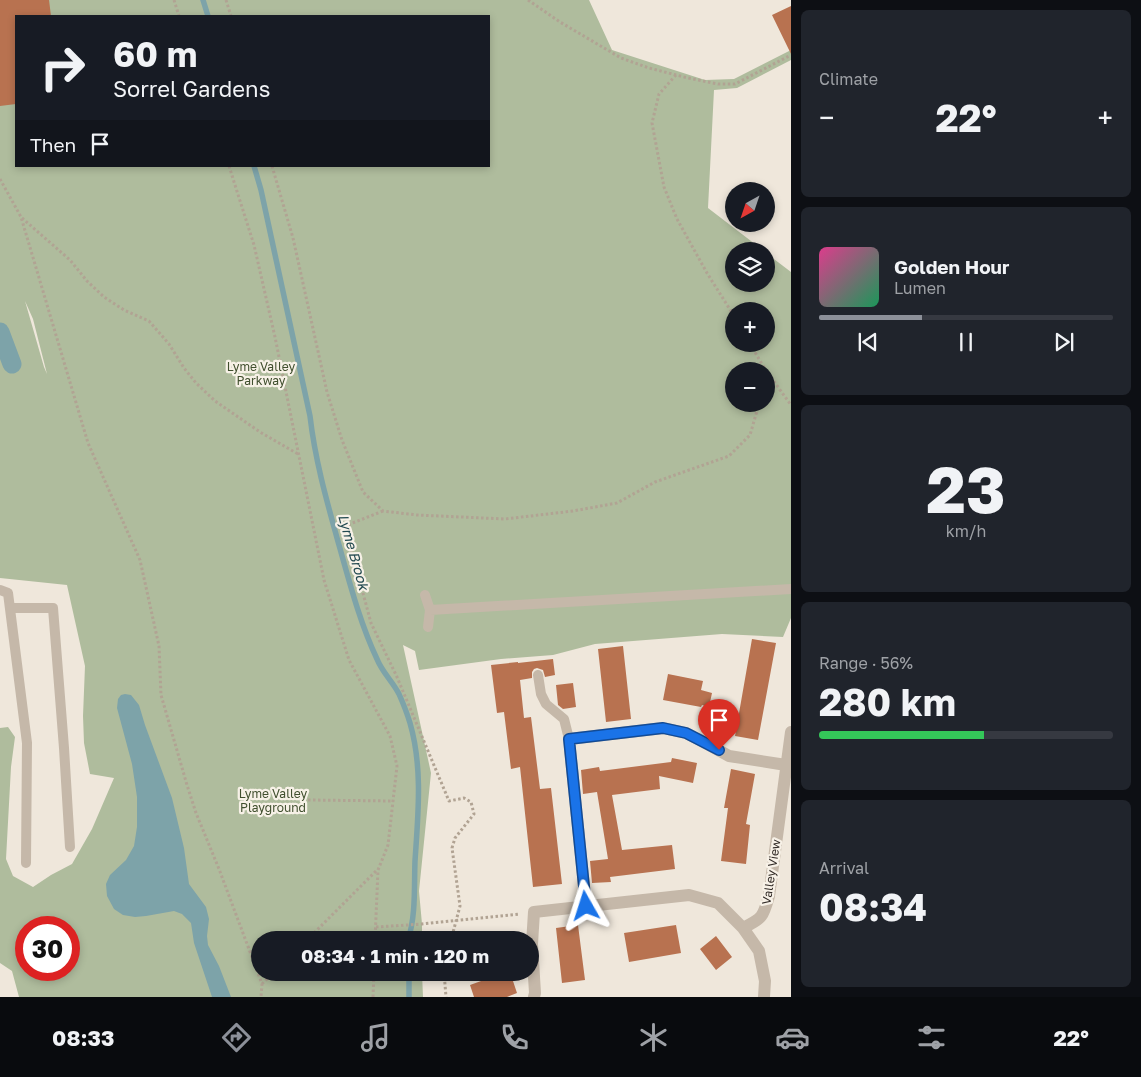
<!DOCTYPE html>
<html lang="en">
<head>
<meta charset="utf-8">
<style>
	body { margin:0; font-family:"Golos Text",sans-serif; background:#20242c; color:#f1f3f6; height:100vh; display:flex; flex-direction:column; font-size:19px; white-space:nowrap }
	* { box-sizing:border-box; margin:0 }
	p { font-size:16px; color:#9ea1a6 }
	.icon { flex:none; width:28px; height:28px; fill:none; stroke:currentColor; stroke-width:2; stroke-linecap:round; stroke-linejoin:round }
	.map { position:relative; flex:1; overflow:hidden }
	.sheet { display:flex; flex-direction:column; gap:10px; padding:10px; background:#0d0f14; width:350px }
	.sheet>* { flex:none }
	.banner { position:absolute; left:15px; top:15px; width:475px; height:152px; border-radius:0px; box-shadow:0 2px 8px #0003; background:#171b24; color:#f1f3f6; overflow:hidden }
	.needle { width:32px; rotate:220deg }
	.tools { position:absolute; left:725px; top:182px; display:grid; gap:10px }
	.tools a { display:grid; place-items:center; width:50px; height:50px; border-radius:50%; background:#171b24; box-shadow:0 2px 8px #0003; font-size:25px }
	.speed { position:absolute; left:15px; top:916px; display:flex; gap:10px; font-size:25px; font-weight:700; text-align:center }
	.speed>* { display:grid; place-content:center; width:65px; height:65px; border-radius:50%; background:#171b24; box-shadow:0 2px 8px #0003; line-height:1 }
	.speed .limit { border:8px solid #d22; background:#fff; color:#111 }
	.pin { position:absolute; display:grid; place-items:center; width:42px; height:42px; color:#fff; margin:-51px -21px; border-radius:50% 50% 50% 0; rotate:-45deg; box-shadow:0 0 5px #0007 }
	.pin .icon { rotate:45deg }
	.me { position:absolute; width:55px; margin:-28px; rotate:354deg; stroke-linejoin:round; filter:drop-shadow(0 0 4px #0008) }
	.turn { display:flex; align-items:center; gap:18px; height:105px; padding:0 15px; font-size:22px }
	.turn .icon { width:65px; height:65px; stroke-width:2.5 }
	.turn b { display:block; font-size:35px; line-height:42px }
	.then { display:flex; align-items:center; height:48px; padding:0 15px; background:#0003; gap:10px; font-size:19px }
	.big { font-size:38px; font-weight:700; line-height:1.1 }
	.sheet .card { flex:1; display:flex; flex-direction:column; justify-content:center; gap:8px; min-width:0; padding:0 18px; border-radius:8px; background:#20242c }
	.sheet .dial { align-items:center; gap:0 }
	.dial b { font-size:65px; line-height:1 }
	.song { display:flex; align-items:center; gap:15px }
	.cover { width:60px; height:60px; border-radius:8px; background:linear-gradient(135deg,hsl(330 70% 55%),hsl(150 70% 35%)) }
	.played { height:5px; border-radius:2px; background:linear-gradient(90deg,#8c9099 35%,#363941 35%) }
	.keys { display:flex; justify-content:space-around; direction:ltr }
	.heat { display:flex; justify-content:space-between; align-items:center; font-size:28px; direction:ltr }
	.charge { height:8px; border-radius:4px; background:linear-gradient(90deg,#34c759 56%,#363941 0) }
	.trip { position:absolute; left:251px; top:931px; width:288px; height:50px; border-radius:25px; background:#171b24; box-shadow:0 2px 8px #0003; font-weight:700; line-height:50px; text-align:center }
	.tabs { display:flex; height:80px; justify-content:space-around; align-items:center; background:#090b0e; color:#9ea1a6 }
	.tabs .icon { width:35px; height:35px }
	.tabs .active { color:#8c9099 }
	.tabs b { font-size:22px; color:#f1f3f6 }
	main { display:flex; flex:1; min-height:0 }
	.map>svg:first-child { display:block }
	.green { fill:#afbc9d; fill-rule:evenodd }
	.water { fill:#7da3a9 }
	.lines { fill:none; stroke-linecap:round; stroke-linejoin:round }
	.stream { stroke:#7da3a9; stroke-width:5.5 }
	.canal { stroke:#7da3a9; stroke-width:19 }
	.building { fill:#b87250 }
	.path { stroke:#b1a393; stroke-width:3; stroke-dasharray:2.5 2.5; stroke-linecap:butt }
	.service { stroke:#c5b8a9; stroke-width:10 }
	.minor { stroke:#c5b8a9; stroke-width:12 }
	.route-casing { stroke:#114b97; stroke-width:12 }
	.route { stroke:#1a73e8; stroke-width:9 }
	.labels { text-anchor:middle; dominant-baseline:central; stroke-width:4.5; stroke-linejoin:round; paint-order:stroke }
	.park-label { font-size:12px; fill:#404f2e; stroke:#f7f1e7 }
	.street-label { font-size:12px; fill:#332c28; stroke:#f7f1e7 }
	.water-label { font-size:14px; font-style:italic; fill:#224950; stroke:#f7f1e7 }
</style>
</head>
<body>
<main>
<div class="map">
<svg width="791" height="997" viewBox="0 0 791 997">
	<rect width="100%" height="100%" fill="#efe7db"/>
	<!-- green -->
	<path class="green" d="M 0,0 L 589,0 L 612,50 L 705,80 L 734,79 L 791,50 L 791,60 L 737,88 L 714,90 L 708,208 L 764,251 L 734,251 L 734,284 L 766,284 L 766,253 L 791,272 L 791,618 L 783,637 L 722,634 L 595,644 L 553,655 L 501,659 L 419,670 L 415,651 L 403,645 L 431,773 L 419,891 L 422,924 L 422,940 L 260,940 L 260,972 L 422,973 L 423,997 L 19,997 L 12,971 L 0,963 L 0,728 L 8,727 L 15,737 L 11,767 L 6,859 L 13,876 L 33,887 L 51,875 L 72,864 L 92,829 L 114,778 L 90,774 L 84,743 L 83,716 L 85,666 L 67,585 L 0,578 ZM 16,16 L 489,16 L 489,166 L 16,166 ZM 25,301 L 33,319 L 47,374 L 44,367 ZM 734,311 L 766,311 L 766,344 L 734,344 ZM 734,371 L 766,371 L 766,404 L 734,404 ZM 26,928 L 69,928 L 69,970 L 26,970 Z"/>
	<!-- water -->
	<path class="water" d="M 125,694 L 131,695 L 139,705 L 145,725 L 172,798 L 184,848 L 189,884 L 206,907 L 209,919 L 207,936 L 208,945 L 219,966 L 231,997 L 212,997 L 194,943 L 191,923 L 182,914 L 174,911 L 146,916 L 135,917 L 123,915 L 114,909 L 107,896 L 106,884 L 110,875 L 126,860 L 134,846 L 137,827 L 137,797 L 132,764 L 117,708 L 118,699 L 121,695 Z"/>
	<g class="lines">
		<!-- stream -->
		<path class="stream" d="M 203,0 L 208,16
			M 254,166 L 261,190 L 310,416 C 315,460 327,502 339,545 C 350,584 360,623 377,659 C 382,672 393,682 399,694 C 403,703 407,713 410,723 C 423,768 418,815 415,861 C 414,888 416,915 408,940
			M 409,972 L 409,997"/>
		<!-- canal -->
		<path class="canal" d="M 0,332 L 12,364"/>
	</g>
	<!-- building -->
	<path class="building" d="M 0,0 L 49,0 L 51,16 L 16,16 L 16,104 L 0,106 Z
		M 791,6 L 791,54 L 772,15 Z
		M 752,639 L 776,643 L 758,740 L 735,736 Z
		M 623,646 L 631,719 L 606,722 L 598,649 Z
		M 553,659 L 555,675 L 545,677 L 543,670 L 537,668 L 534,669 L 532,672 L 532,678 L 520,680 L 524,718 L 531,717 L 540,789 L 551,788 L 562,884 L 533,887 L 520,767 L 511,769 L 504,712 L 497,713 L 491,665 L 518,662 L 518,663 Z
		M 668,674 L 703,681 L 701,690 L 712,693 L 709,707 L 702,705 L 701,707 L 663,700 Z
		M 573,683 L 576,707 L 563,709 L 558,705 L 556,685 Z
		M 672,758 L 697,763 L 693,783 L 659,776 L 660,789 L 612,795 L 622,850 L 672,845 L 675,869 L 610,877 L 611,882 L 592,883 L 590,861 L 608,859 L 597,792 L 583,794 L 581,770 L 599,767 L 600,771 L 671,762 Z
		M 731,769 L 755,774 L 746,824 L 750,825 L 746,864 L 721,861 L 728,808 L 724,808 Z
		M 578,925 L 585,980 L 562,983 L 556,928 Z
		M 676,925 L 681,953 L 629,962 L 624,933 Z
		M 716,936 L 732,957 L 716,970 L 700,949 Z
		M 506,972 L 510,972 L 517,993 L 507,997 L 474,997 L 470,985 Z"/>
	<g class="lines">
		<!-- path -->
		<path class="path" d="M 174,0 L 179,16
			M 226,0 L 231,16
			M 528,0 L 560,22 L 621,58 L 649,68 L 688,78 L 718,84 L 735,84 L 791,55
			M 676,75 L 659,94 L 652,123 L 664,187 L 677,219 L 707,273 L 734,316
			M 229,166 L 254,245 L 275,337 L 324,580 L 349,660 L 390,736 L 397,766 L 388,845 L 378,870 L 375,940
			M 272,166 L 293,238 L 327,392 L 342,440 L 363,492 L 383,511 L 417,515 L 505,519 L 573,511 L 617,503 L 655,482 L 729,456 L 750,435 L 759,404
			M 0,179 L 21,217 L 88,443 L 140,560 L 159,646 L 161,695 L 187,785 L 196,813 L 219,869 L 262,984 L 261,997
			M 22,218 L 70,260 L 87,281 L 104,297 L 124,310 L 149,321 L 169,344 L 184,368 L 196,383 L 215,401 L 260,432 L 298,454
			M 750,344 L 765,369
			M 765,369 L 791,405
			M 383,511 L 345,526 L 371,623 L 397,677 L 449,801 L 464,798 L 471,802 L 474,814 L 455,838 L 452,848 L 460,906 L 451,940
			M 308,800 L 393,801
			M 376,927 L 422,924 L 520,914
			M 307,940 L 377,870
			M 444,972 L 446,997
			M 262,984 L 274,972
			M 373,997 L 374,972"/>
		<!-- service -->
		<path class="service" d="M 0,590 L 8,593 L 27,743 L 26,863
			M 425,595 L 430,610 L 791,589
			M 10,608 L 53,608 L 64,748 L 70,847
			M 428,627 L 430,610
			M 538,675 L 541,694 L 546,704 L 564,719 L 569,739"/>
		<!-- minor -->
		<path class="minor" d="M 586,906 L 569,739 L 663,728 L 686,733 L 700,740 L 729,756 L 786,765
			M 534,997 L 535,993 L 532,944 L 534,912 L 689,895 L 718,903 L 743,928
			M 764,997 L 765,981 L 759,951 L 743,928 C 763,918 763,917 769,896 L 791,732"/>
	</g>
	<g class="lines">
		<!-- route casing -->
		<g class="route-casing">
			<path id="route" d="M 586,906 L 569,739 L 663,728 L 686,733 L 719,750"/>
		</g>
		<!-- route -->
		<use href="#route" class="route"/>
	</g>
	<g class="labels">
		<!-- park labels -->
		<g class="park-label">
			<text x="261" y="366">Lyme Valley<tspan x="261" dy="14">Parkway</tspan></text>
			<text x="273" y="793">Lyme Valley<tspan x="273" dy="14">Playground</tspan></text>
		</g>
		<!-- street labels -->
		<g class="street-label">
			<text transform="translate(771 872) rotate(-81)">Valley View</text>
		</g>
		<!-- water labels -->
		<g class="water-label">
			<text transform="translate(354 552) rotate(74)">Lyme Brook</text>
		</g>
	</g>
</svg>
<div class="tools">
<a><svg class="needle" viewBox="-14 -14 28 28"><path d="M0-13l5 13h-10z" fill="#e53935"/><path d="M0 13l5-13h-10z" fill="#9ea1a6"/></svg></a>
<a><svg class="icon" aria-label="layers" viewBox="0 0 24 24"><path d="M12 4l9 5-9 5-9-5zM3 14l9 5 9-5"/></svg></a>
<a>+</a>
<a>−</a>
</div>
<div class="speed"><div class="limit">30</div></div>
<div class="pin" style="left:719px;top:750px;background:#d93025"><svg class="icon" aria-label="arrive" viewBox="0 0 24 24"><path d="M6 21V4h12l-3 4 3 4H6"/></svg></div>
<svg class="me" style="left:586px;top:906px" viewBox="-20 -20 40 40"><path d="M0-17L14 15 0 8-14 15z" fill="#1a73e8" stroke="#fff" stroke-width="4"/></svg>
<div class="trip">08:34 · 1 min · 120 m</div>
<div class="banner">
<div class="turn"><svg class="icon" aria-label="right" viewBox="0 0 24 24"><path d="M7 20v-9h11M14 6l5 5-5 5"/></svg><div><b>60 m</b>Sorrel Gardens</div></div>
<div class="then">Then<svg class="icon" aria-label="arrive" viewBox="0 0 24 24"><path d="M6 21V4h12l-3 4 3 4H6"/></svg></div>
</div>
</div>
<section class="sheet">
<div class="card"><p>Climate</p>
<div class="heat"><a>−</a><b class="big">22°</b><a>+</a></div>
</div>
<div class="card">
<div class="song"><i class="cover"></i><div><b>Golden Hour</b><p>Lumen</p></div></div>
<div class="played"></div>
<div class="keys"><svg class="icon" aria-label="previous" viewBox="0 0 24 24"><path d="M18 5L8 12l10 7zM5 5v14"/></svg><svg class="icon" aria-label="pause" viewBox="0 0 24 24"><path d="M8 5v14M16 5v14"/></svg><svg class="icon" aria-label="next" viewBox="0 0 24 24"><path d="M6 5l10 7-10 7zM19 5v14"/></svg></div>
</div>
<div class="card dial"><b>23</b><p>km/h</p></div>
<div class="card"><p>Range · 56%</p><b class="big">280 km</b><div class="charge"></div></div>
<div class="card"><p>Arrival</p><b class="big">08:34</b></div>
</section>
</main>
<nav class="tabs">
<b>08:33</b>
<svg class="icon active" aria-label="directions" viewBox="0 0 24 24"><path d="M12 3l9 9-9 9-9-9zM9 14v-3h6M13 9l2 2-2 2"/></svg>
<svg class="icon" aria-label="music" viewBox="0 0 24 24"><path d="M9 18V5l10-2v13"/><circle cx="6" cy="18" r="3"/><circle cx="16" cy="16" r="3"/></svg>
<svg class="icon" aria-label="phone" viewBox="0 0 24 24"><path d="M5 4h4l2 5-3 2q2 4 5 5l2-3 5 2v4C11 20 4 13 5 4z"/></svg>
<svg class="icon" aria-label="climate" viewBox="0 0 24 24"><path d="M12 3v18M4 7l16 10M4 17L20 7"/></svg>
<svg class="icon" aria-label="car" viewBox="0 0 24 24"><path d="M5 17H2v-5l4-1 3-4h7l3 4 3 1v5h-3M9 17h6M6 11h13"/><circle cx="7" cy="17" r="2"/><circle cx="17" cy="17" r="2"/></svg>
<svg class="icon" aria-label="filters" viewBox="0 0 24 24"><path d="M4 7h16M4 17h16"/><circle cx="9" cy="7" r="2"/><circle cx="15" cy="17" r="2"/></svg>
<b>22°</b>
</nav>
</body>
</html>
